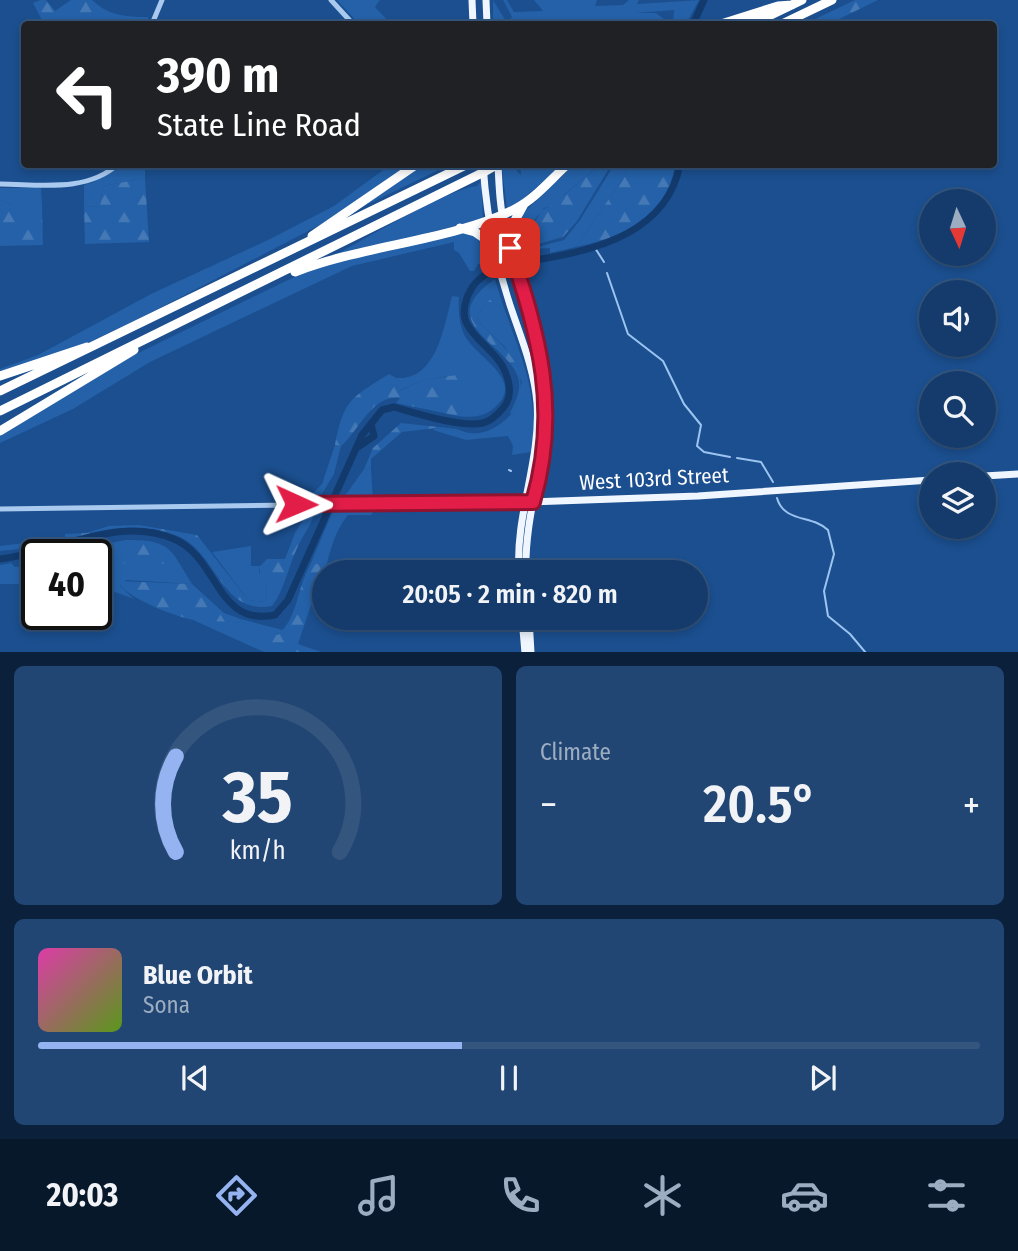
<!DOCTYPE html>
<html lang="en">
<head>
<meta charset="utf-8">
<style>
	body { margin:0; font-family:"Fira Sans Condensed",sans-serif; background:#214673; color:#f1f3f6; height:100vh; display:flex; flex-direction:column; font-size:26px; white-space:nowrap }
	* { box-sizing:border-box; margin:0 }
	p { font-size:23px; color:#9dadc1 }
	.icon { flex:none; width:38px; height:38px; fill:none; stroke:currentColor; stroke-width:2; stroke-linecap:round; stroke-linejoin:round }
	.map { position:relative; height:652px; overflow:hidden }
	.side { display:flex; flex-direction:column; gap:14px; padding:14px; background:#0b203b; flex:1 }
	.side>* { flex:none }
	.guide { position:absolute; left:21px; top:21px; width:976px; height:147px; border-radius:7px; box-shadow:0 4px 10px #0003,0 0 0 2px #33557e; background:#202124; color:#fff; overflow:hidden }
	.needle { width:46px; rotate:176deg }
	.controls { position:absolute; left:919px; top:189px; display:grid; gap:14px }
	.controls a { display:grid; place-items:center; width:77px; height:77px; border-radius:50%; background:#143b6b; box-shadow:0 4px 10px #0003,0 0 0 2px #33557e; font-size:35px }
	.speed { position:absolute; left:21px; top:539px; display:flex; gap:14px; font-size:35px; font-weight:700; text-align:center }
	.speed>* { display:grid; place-content:center; width:91px; height:91px; border-radius:50%; background:#143b6b; box-shadow:0 4px 10px #0003,0 0 0 2px #33557e; line-height:1 }
	.speed .limit { border:4px solid #111; border-radius:10px; background:#fff; color:#111 }
	.pin { position:absolute; display:grid; place-items:center; width:60px; height:60px; color:#fff; margin:-30px; border-radius:14px; box-shadow:0 4px 10px #0006 }
	.me { position:absolute; width:77px; margin:-38px; rotate:91deg; stroke-linejoin:round; filter:drop-shadow(0 0 5px #0008) }
	.turn { display:flex; align-items:center; gap:24px; height:147px; padding:0 21px; font-size:32px }
	.turn .icon { width:91px; height:91px; stroke-width:2.5 }
	.turn b { display:block; font-size:49px; line-height:60px }
	.big { font-size:52px; font-weight:600; line-height:1.1 }
	.side .tile { flex:1; display:flex; flex-direction:column; justify-content:center; gap:10px; min-width:0; padding:0 24px; border-radius:10px; background:#214673 }
	.side .dial { align-items:center; gap:0 }
	.dial svg { height:182px; overflow:visible; fill:none; stroke:#33557e; stroke-width:7; stroke-linecap:round; text-anchor:middle }
	.dial text { fill:#f1f3f6; stroke:none }
	.song { display:flex; align-items:center; gap:21px }
	.cover { width:84px; height:84px; border-radius:10px; background:linear-gradient(135deg,hsl(320 70% 55%),hsl(90 70% 35%)) }
	.played { height:7px; border-radius:4px; background:linear-gradient(90deg,#95b2f1 45%,#33557e 45%) }
	.keys { display:flex; justify-content:space-around; direction:ltr }
	.heat { display:flex; justify-content:space-between; align-items:center; font-size:38px; direction:ltr }
	.side .tiles { flex:1; display:grid; gap:14px; grid-template-columns:1fr 1fr }
	.tile:last-child { grid-column:span 2 }
	.trip { position:absolute; left:312px; top:560px; width:396px; height:70px; border-radius:35px; background:#143b6b; box-shadow:0 4px 10px #0003,0 0 0 2px #33557e; font-weight:600; line-height:70px; text-align:center }
	.tabs { display:flex; height:112px; justify-content:space-around; align-items:center; background:#08182b; color:#9dadc1 }
	.tabs .icon { width:49px; height:49px }
	.tabs .active { color:#95b2f1 }
	.tabs b { font-size:32px; color:#f1f3f6 }
	.map>svg:first-child { display:block }
	.green { fill:#2461a8 }
	.forest { fill:url(#forest-firs) }
	.lines { fill:none; stroke-linecap:round; stroke-linejoin:round }
	.stream { stroke:#9cc4f0; stroke-width:2 }
	.river { stroke:#123a6d; stroke-width:7 }
	.minor { stroke:#a9c9ee; stroke-width:5 }
	.major { stroke:#f0f6ff; stroke-width:7 }
	.highway { stroke:#fff; stroke-width:9 }
	.highway-bridge { stroke:#fff; stroke-width:9 }
	.route-casing { stroke:#92132f; stroke-width:18 }
	.route { stroke:#e11d48; stroke-width:12 }
	.labels { text-anchor:middle; dominant-baseline:central; stroke-width:7; stroke-linejoin:round; paint-order:stroke }
	.street-label { font-size:21px; fill:#fff; stroke:#1b4f8f }
</style>
</head>
<body>
<div class="map">
<svg width="1018" height="653" viewBox="0 0 1018 653">
	<defs>
		<pattern id="forest-firs" width="22" height="20" patternUnits="userSpaceOnUse" patternTransform="scale(1.75)"><rect width="22" height="20" fill="#2461a8"/><path d="M5 1l3.5 6h-7zM16 11l3.5 6h-7z" fill="#4579b5"/></pattern>
	</defs>
	<rect width="100%" height="100%" fill="#1b4f8f"/>
	<!-- green -->
	<path class="green" d="M 337,0 L 380,0 L 375,7 L 391,24 L 359,24 Z
		M 493,0 L 507,23 L 512,17 L 503,0 L 507,0 L 514,12 L 543,11 L 534,0 L 597,0 L 595,6 L 623,5 L 629,0 L 639,0 L 637,4 L 699,0 L 686,24 L 673,24 L 674,10 L 636,13 L 656,13 L 670,24 L 493,24 Z
		M 123,165 L 145,165 L 145,178 L 103,186 L 100,206 L 84,207 L 84,185 L 94,182 Z
		M 390,165 L 411,165 L 339,215 L 156,310 L 59,357 L 0,373 L 0,369 L 38,355 L 151,294 L 270,239 L 334,206 Z
		M 421,165 L 449,165 L 362,207 Z
		M 511,165 L 521,175 L 520,165 L 562,165 L 516,205 L 507,208 L 502,170 Z
		M 574,165 L 600,165 L 549,207 L 544,208 L 521,237 L 516,248 L 517,219 Z
		M 614,165 L 632,165 L 576,247 L 550,253 L 550,248 L 534,249 L 533,254 L 519,257 L 518,252 L 564,240 L 580,220 Z
		M 481,181 L 483,219 L 333,256 C 366,239 448,189 477,186 Z
		M 0,188 L 41,188 L 42,206 L 14,206 L 0,199 Z
		M 467,232 C 486,244 484,244 490,262 L 478,264 L 474,271 L 470,271 L 459,253 L 454,250 L 454,242 L 352,266 L 150,362 L 73,409 L 0,443 L 0,435 L 124,360 L 288,280 L 327,264 Z
		M 452,296 L 459,297 C 458,309 459,323 464,334 C 474,357 528,380 494,408 C 484,417 471,418 458,416 L 463,410 L 456,375 L 423,380 L 398,391 L 396,378 C 437,381 444,326 452,296 Z
		M 500,296 C 517,349 541,390 531,452 L 512,455 L 513,446 L 508,436 L 466,440 L 433,430 L 436,428 L 456,431 L 457,429 C 477,439 497,430 512,413 C 517,407 519,391 522,382 L 505,347 L 478,321 L 477,315 L 487,302 Z
		M 335,445 L 341,446 L 334,474 L 319,499 L 306,500 L 322,484 Z
		M 371,468 L 373,501 L 342,500 L 364,469 Z
		M 334,508 L 373,512 L 371,515 L 348,515 C 331,535 327,567 320,591 L 316,591 L 322,569 L 310,565 Z
		M 251,546 L 251,566 L 260,566 L 259,572 L 267,583 L 266,602 L 248,600 L 212,552 Z
		M 123,561 L 173,564 L 178,561 L 192,584 L 126,580 L 120,586 L 134,599 L 96,585 L 96,563 Z
		M 11,563 L 15,567 L 37,565 L 37,584 L 0,584 L 0,565 Z
		M 211,619 L 239,623 L 241,619 L 283,630 L 278,635 L 289,652 L 264,652 L 193,620 Z"/>
	<!-- forest -->
	<path class="forest" d="M 40,0 L 46,0 L 55,11 L 71,0 L 92,0 C 109,16 126,17 148,17 L 147,24 L 44,24 L 33,3 Z
		M 855,0 L 878,0 L 829,24 L 805,24 Z
		M 600,165 L 611,165 L 577,221 L 563,237 L 517,250 C 521,234 536,226 541,210 L 549,207 L 554,199 L 564,195 Z
		M 632,165 L 675,165 C 666,219 623,237 576,247 Z
		M 145,178 L 149,242 L 85,244 L 84,207 L 100,206 L 103,186 Z
		M 0,199 L 14,206 L 42,206 L 43,245 L 0,246 Z
		M 495,279 L 500,296 L 493,302 L 487,302 L 477,315 L 478,321 C 506,349 536,371 512,414 L 510,413 C 515,402 522,390 518,377 C 505,341 432,323 495,279 Z
		M 389,374 L 396,378 L 399,391 L 423,380 L 456,375 L 464,383 L 463,410 L 458,416 L 396,403 L 400,398 C 372,394 359,431 341,446 L 335,445 C 344,399 351,398 389,374 Z
		M 401,423 L 457,429 L 456,431 L 436,428 L 402,432 L 371,459 L 371,468 L 364,469 L 373,448 Z
		M 311,507 L 315,508 C 314,523 303,534 297,548 C 288,568 285,588 272,606 C 220,616 217,549 175,535 C 137,521 106,534 69,541 C 46,546 23,549 0,551 L 0,546 L 65,538 L 65,534 L 87,533 L 109,526 L 139,525 L 197,535 L 248,600 L 266,602 L 267,583 L 260,580 L 260,566 L 267,559 L 285,559 L 295,533 Z
		M 126,540 C 148,540 166,540 178,561 L 174,564 L 96,563 L 96,555 L 66,555 L 78,549 Z
		M 318,564 L 323,569 L 298,644 L 321,652 L 289,652 L 287,649 C 275,649 265,645 257,636 L 259,631 L 278,635 C 298,617 297,588 310,565 Z
		M 118,581 L 192,584 L 224,613 L 241,619 L 239,623 C 224,621 210,621 195,620 C 178,618 123,597 118,581 Z"/>
	<g class="lines">
		<!-- stream -->
		<path class="stream" d="M 595,248 L 604,262
			M 607,273 L 628,334 L 663,361 L 684,404 L 701,425 L 697,446 L 704,452 L 730,457
			M 737,458 L 761,462 L 773,482
			M 509,470 L 511,471
			M 777,498 C 784,523 813,515 828,530 L 834,554 L 824,591 L 828,616 L 850,634 L 866,653"/>
		<!-- river -->
		<path class="river" d="M 693,24 L 704,0
			M 358,447 L 374,436 L 371,424
			M 0,559 C 58,552 117,515 174,539 C 219,558 216,627 275,615 L 288,600 L 362,435 L 382,410 L 394,407 C 415,413 462,428 483,423 C 492,421 499,413 504,407 C 513,395 509,379 503,367 C 494,350 474,340 466,322 C 461,311 467,295 473,286 C 488,266 517,263 541,259 C 598,250 668,231 680,164"/>
		<!-- minor -->
		<path class="minor" d="M 331,0 L 353,24
			M 152,24 L 162,0
			M 0,184 C 38,184 87,193 118,164
			M 0,509 L 524,502"/>
		<!-- major -->
		<path class="major" d="M 472,0 L 473,24
			M 486,0 L 487,24
			M 483,164 C 486,213 495,259 510,305 C 521,338 534,368 537,403 C 541,461 515,515 519,572
			M 498,164 C 499,187 500,211 506,233 C 519,285 542,334 546,388 C 551,451 524,509 526,572
			M 984,476 L 1018,474
			M 530,502 L 698,496 L 931,480
			M 522,618 L 525,653
			M 529,618 L 531,653"/>
		<!-- highway -->
		<path class="highway" d="M 487,24 L 488,24
			M 721,24 L 778,6 L 792,5
			M 752,24 L 802,0
			M 782,24 L 832,0
			M 460,228 L 475,232 L 494,245
			M 312,236 L 417,164
			M 510,248 L 514,222 L 524,204
			M 295,272 C 364,245 451,241 515,209 C 535,199 551,179 568,164
			M 0,376 L 87,347
			M 0,391 L 468,164
			M 0,411 L 482,173
			M 0,431 L 134,350"/>
		<!-- highway-bridge -->
		<path class="highway-bridge" d="M 482,173 L 498,164"/>
	</g>
	<g class="lines">
		<!-- route casing -->
		<g class="route-casing">
			<path id="route" d="M 296,504 L 533,502 C 560,409 539,337 510,248"/>
		</g>
		<!-- route -->
		<use href="#route" class="route"/>
	</g>
	<g class="labels">
		<!-- street labels -->
		<g class="street-label">
			<text transform="translate(654 479) rotate(-3)">West 103rd Street</text>
		</g>
	</g>
</svg>
<div class="controls">
<a><svg class="needle" viewBox="-14 -14 28 28"><path d="M0-13l5 13h-10z" fill="#e53935"/><path d="M0 13l5-13h-10z" fill="#9dadc1"/></svg></a>
<a><svg class="icon" aria-label="sound" viewBox="0 0 24 24"><path d="M4 9h4l5-4v14l-5-4H4zM17 9q2 3 0 6"/></svg></a>
<a><svg class="icon" aria-label="search" viewBox="0 0 24 24"><circle cx="10" cy="10" r="6"/><path d="M15 15l6 6"/></svg></a>
<a><svg class="icon" aria-label="layers" viewBox="0 0 24 24"><path d="M12 4l9 5-9 5-9-5zM3 14l9 5 9-5"/></svg></a>
</div>
<div class="speed"><div class="limit">40</div></div>
<div class="pin" style="left:510px;top:248px;background:#d93025"><svg class="icon" aria-label="arrive" viewBox="0 0 24 24"><path d="M6 21V4h12l-3 4 3 4H6"/></svg></div>
<svg class="me" style="left:296px;top:504px" viewBox="-20 -20 40 40"><path d="M0-17L14 15 0 8-14 15z" fill="#e11d48" stroke="#fff" stroke-width="4"/></svg>
<div class="trip">20:05 · 2 min · 820 m</div>
<div class="guide">
<div class="turn"><svg class="icon" aria-label="left" viewBox="0 0 24 24"><path d="M17 20v-9H6M10 6l-5 5 5 5"/></svg><div><b>390 m</b>State Line Road</div></div>
</div>
</div>
<section class="side">
<div class="tiles">
<div class="tile dial"><svg viewBox="0 0 100 80">
<path d="M14 69A42 42 0 1 1 86 69"/>
<path d="M14 69A42 42 0 0 1 14 27" stroke="#95b2f1"/>
<text x="50" y="56" font-size="32" font-weight="700">35</text>
<text x="50" y="72" font-size="11">km/h</text>
</svg></div>
<div class="tile"><p>Climate</p>
<div class="heat"><a>−</a><b class="big">20.5°</b><a>+</a></div>
</div>
<div class="tile">
<div class="song"><i class="cover"></i><div><b>Blue Orbit</b><p>Sona</p></div></div>
<div class="played"></div>
<div class="keys"><svg class="icon" aria-label="previous" viewBox="0 0 24 24"><path d="M18 5L8 12l10 7zM5 5v14"/></svg><svg class="icon" aria-label="pause" viewBox="0 0 24 24"><path d="M8 5v14M16 5v14"/></svg><svg class="icon" aria-label="next" viewBox="0 0 24 24"><path d="M6 5l10 7-10 7zM19 5v14"/></svg></div>
</div>
</div>
</section>
<nav class="tabs">
<b>20:03</b>
<svg class="icon active" aria-label="directions" viewBox="0 0 24 24"><path d="M12 3l9 9-9 9-9-9zM9 14v-3h6M13 9l2 2-2 2"/></svg>
<svg class="icon" aria-label="music" viewBox="0 0 24 24"><path d="M9 18V5l10-2v13"/><circle cx="6" cy="18" r="3"/><circle cx="16" cy="16" r="3"/></svg>
<svg class="icon" aria-label="phone" viewBox="0 0 24 24"><path d="M5 4h4l2 5-3 2q2 4 5 5l2-3 5 2v4C11 20 4 13 5 4z"/></svg>
<svg class="icon" aria-label="climate" viewBox="0 0 24 24"><path d="M12 3v18M4 7l16 10M4 17L20 7"/></svg>
<svg class="icon" aria-label="car" viewBox="0 0 24 24"><path d="M5 17H2v-5l4-1 3-4h7l3 4 3 1v5h-3M9 17h6M6 11h13"/><circle cx="7" cy="17" r="2"/><circle cx="17" cy="17" r="2"/></svg>
<svg class="icon" aria-label="filters" viewBox="0 0 24 24"><path d="M4 7h16M4 17h16"/><circle cx="9" cy="7" r="2"/><circle cx="15" cy="17" r="2"/></svg>
</nav>
</body>
</html>
